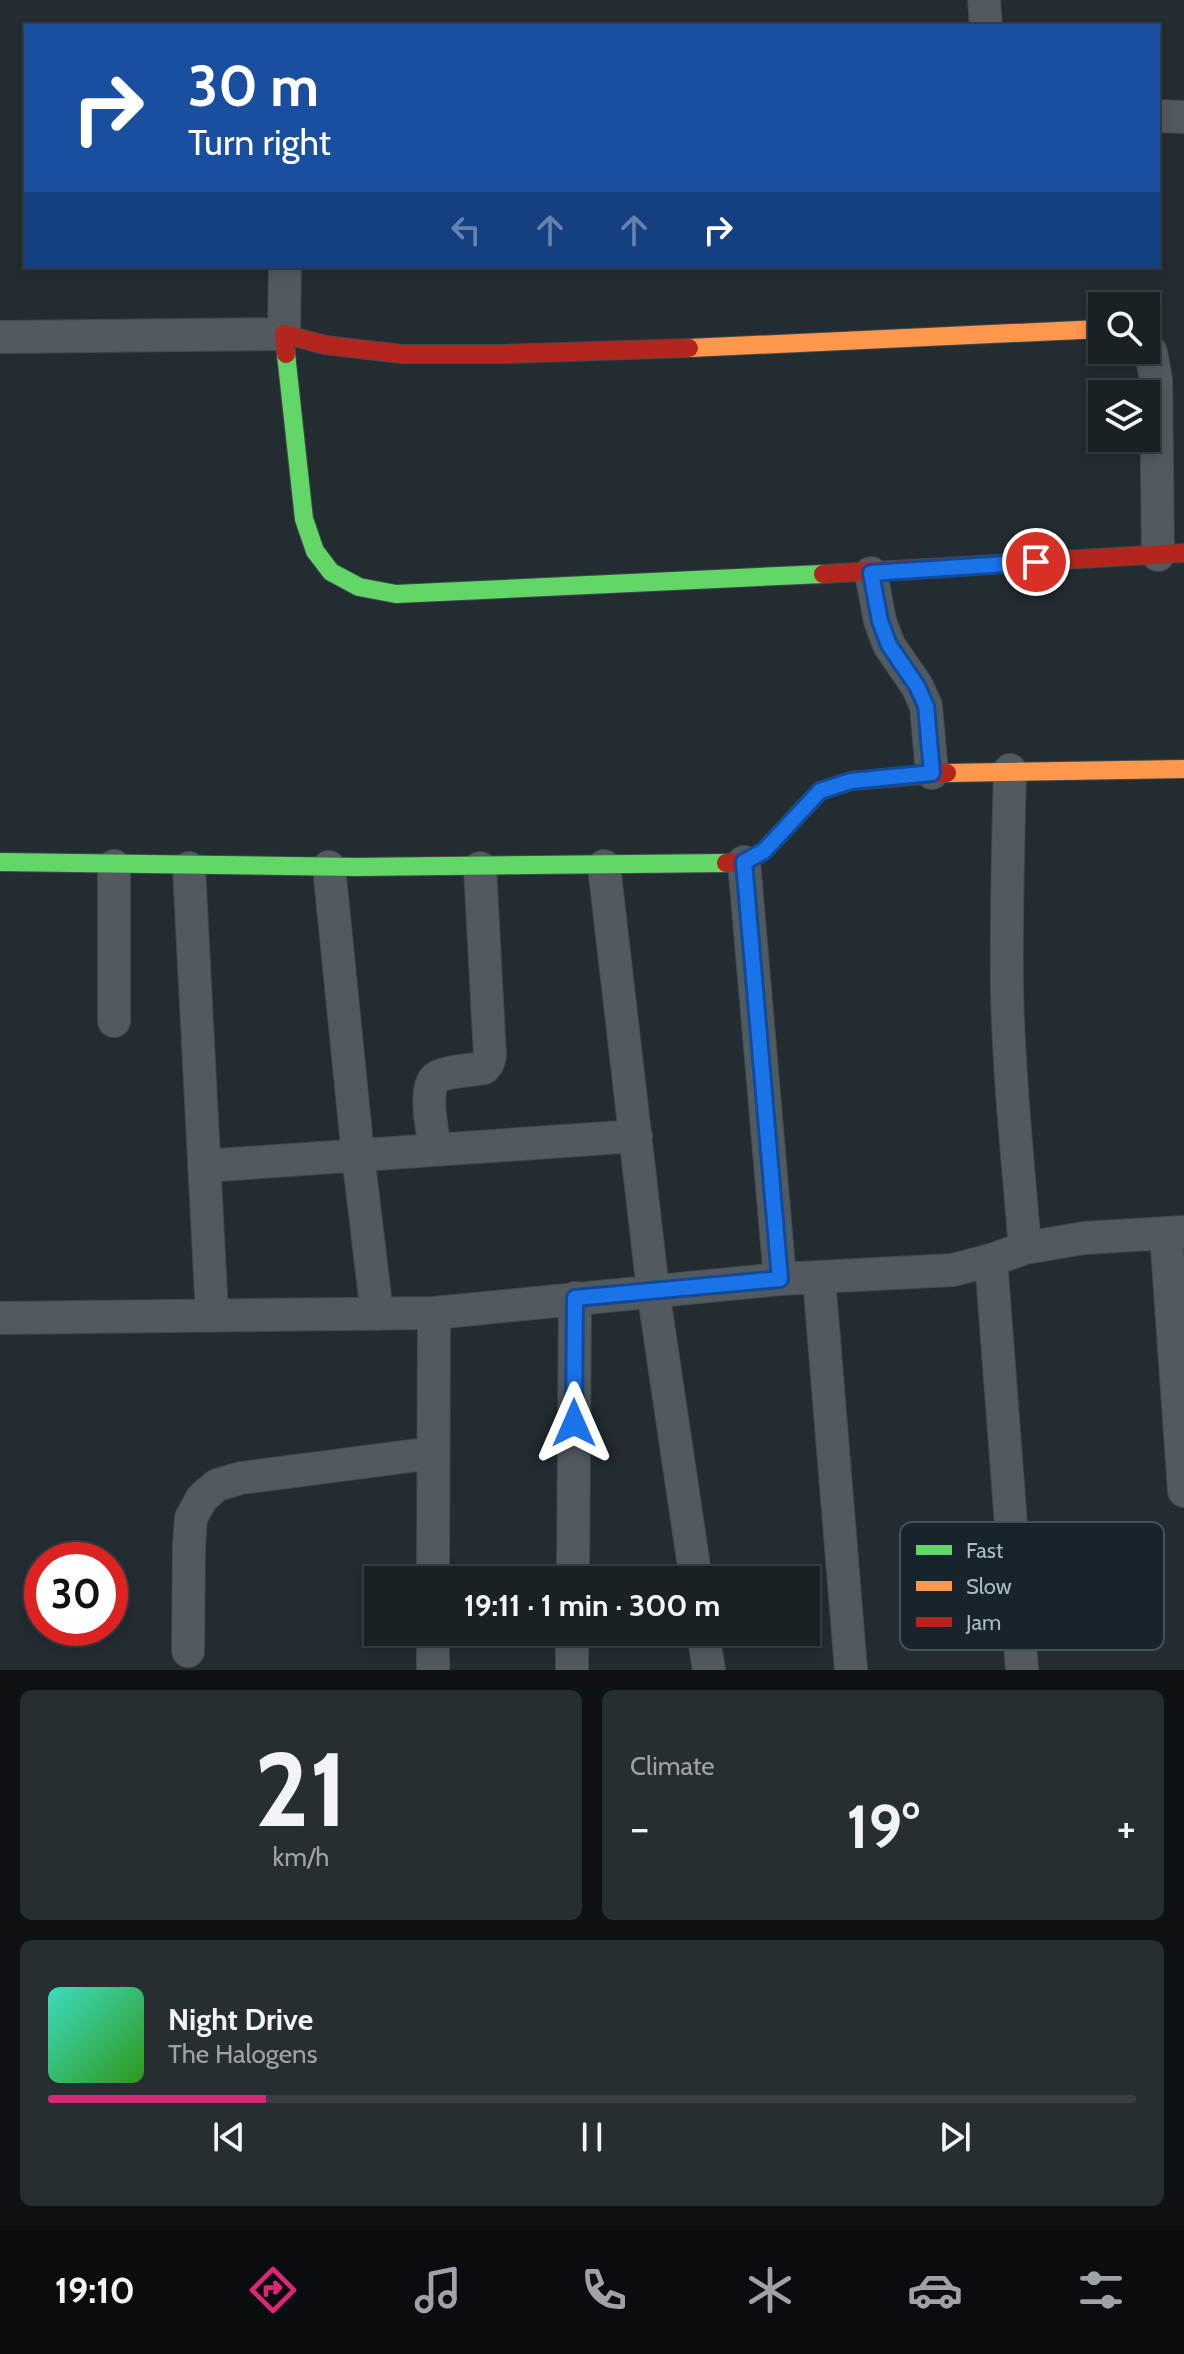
<!DOCTYPE html>
<html lang="en">
<head>
<meta charset="utf-8">
<style>
	body { margin:0; font-family:Cabin,sans-serif; background:#272e32; color:#f1f3f6; height:100vh; display:flex; flex-direction:column; font-size:30px; white-space:nowrap }
	* { box-sizing:border-box; margin:0 }
	p { font-size:26px; color:#9fa3a7 }
	.icon { flex:none; width:44px; height:44px; fill:none; stroke:currentColor; stroke-width:2; stroke-linecap:round; stroke-linejoin:round }
	.map { position:relative; height:1670px; overflow:hidden }
	.sheet { display:flex; flex-direction:column; gap:20px; padding:20px; background:#0e1214; flex:1 }
	.sheet>* { flex:none }
	.guide { position:absolute; left:24px; top:24px; width:1136px; height:244px; border-radius:0px; box-shadow:0 4px 12px #0003,0 0 0 2px #383e42; background:#1a4fa0; color:#fff; overflow:hidden }
	.tools { position:absolute; left:1088px; top:292px; display:grid; gap:16px }
	.tools a { display:grid; place-items:center; width:72px; height:72px; border-radius:0px; background:#1a2125; box-shadow:0 4px 12px #0003,0 0 0 2px #383e42; font-size:40px }
	.speed { position:absolute; left:24px; top:1542px; display:flex; gap:16px; font-size:40px; font-weight:700; text-align:center }
	.speed>* { display:grid; place-content:center; width:104px; height:104px; border-radius:50%; background:#1a2125; box-shadow:0 4px 12px #0003,0 0 0 2px #383e42; line-height:1 }
	.speed .limit { border:12px solid #d22; background:#fff; color:#111 }
	.pin { position:absolute; display:grid; place-items:center; width:68px; height:68px; color:#fff; margin:-34px; border:4px solid #fff; border-radius:50%; box-shadow:0 2px 8px #0007 }
	.me { position:absolute; width:88px; margin:-44px; rotate:0deg; stroke-linejoin:round; filter:drop-shadow(0 0 6px #0008) }
	.turn { display:flex; align-items:center; gap:28px; height:168px; padding:0 32px; font-size:36px }
	.turn .icon { width:104px; height:104px; stroke-width:2.5 }
	.turn b { display:block; font-size:56px; line-height:68px }
	.lanes { display:flex; align-items:center; height:76px; padding:0 32px; background:#0003; justify-content:center; gap:40px; direction:ltr }
	.lanes .off { opacity:.35 }
	.big { font-size:60px; font-weight:700; line-height:1.1 }
	.sheet .widget { flex:1; display:flex; flex-direction:column; justify-content:center; gap:12px; min-width:0; padding:0 28px; border-radius:12px; background:#272e32 }
	.sheet .dial { align-items:center; gap:0 }
	.dial b { font-size:104px; line-height:1 }
	.song { display:flex; align-items:center; gap:24px }
	.cover { width:96px; height:96px; border-radius:12px; background:linear-gradient(135deg,hsl(170 70% 55%),hsl(110 70% 35%)) }
	.played { height:8px; border-radius:4px; background:linear-gradient(90deg,#db2777 20%,#383e42 20%) }
	.keys { display:flex; justify-content:space-around; direction:ltr }
	.heat { display:flex; justify-content:space-between; align-items:center; font-size:44px; direction:ltr }
	.sheet .tiles { flex:1; display:grid; gap:20px; grid-template-columns:1fr 1fr }
	.widget:last-child { grid-column:span 2 }
	.trip { position:absolute; left:364px; top:1566px; width:456px; height:80px; border-radius:0px; background:#1a2125; box-shadow:0 4px 12px #0003,0 0 0 2px #383e42; font-weight:700; line-height:80px; text-align:center }
	.tabs { display:flex; height:128px; justify-content:space-around; align-items:center; background:#0a0d0f; color:#9fa3a7 }
	.tabs .icon { width:56px; height:56px }
	.tabs .current { color:#db2777 }
	.tabs b { font-size:36px; color:#f1f3f6 }
	.map>svg:first-child { display:block }
	.lines { fill:none; stroke-linecap:round; stroke-linejoin:round }
	.street-casing { stroke:#40494e; stroke-width:34 }
	.fast-casing { stroke:#40494e; stroke-width:20 }
	.slow-casing { stroke:#40494e; stroke-width:20 }
	.jam-casing { stroke:#40494e; stroke-width:20 }
	.street { stroke:#525a60; stroke-width:32 }
	.fast { stroke:#63d668; stroke-width:18 }
	.slow { stroke:#ff974d; stroke-width:18 }
	.jam { stroke:#b3261e; stroke-width:18 }
	.route-casing { stroke:#114b97; stroke-width:20 }
	.route { stroke:#1a73e8; stroke-width:14 }
	.key { fill:#17242b; stroke:#435159; stroke-width:2 }
	.key-label { font-size:22px; fill:#aabbc5 }
</style>
</head>
<body>
<div class="map">
<svg width="1184" height="1670" viewBox="0 0 1184 1670">
	<rect width="100%" height="100%" fill="#232c31"/>
	<g class="lines">
		<!-- street casing -->
		<g class="street-casing">
			<path id="street" d="M 984,0 L 986,26
				M 1158,116 L 1184,117
				M 0,337 L 284,334 L 285,266
				M 1146,346 L 1151,352 L 1156,380 L 1158,555
				M 871,573 L 880,621 L 889,645 L 917,686 L 926,706 L 932,773
				M 1010,770 C 1008,844 1006,917 1007,991 C 1009,1077 1018,1163 1025,1248
				M 744,862 L 780,1279
				M 114,866 L 114,1021
				M 604,866 L 653,1290 L 696,1580
				M 329,867 L 358,1155 L 377,1314
				M 189,868 L 212,1315
				M 435,1149 C 433,1133 421,1083 439,1076 C 452,1070 469,1071 484,1068 L 488,1063 L 490,1056 L 480,868
				M 204,1166 L 636,1136
				M 1166,1233 L 1184,1491
				M 991,1260 L 1022,1670
				M 819,1278 L 851,1670
				M 0,1318 L 434,1313 L 780,1279 L 953,1270 L 991,1260 L 1025,1248 L 1084,1238 L 1184,1232
				M 433,1580 L 434,1313
				M 573,1580 L 575,1298
				M 703,1632 L 709,1670
				M 188,1651 L 189,1546 L 191,1518 L 202,1498 L 217,1485 L 241,1478 L 433,1453
				M 433,1670 L 433,1632
				M 572,1670 L 572,1632"/>
		</g>
		<!-- fast casing -->
		<g class="fast-casing">
			<path id="fast" d="M 286,354 L 304,519 L 315,551 L 331,572 L 359,587 L 396,594 L 823,574
				M 0,862 L 356,867 L 726,863"/>
		</g>
		<!-- slow casing -->
		<g class="slow-casing">
			<path id="slow" d="M 689,348 L 1102,329
				M 947,773 L 1184,769"/>
		</g>
		<!-- jam casing -->
		<g class="jam-casing">
			<path id="jam" d="M 286,354 L 284,334 L 325,345 L 402,354 L 504,354 L 689,348
				M 823,574 L 1184,553
				M 726,863 L 744,862 L 764,851 L 820,791 L 851,781 L 947,773"/>
		</g>
		<!-- street -->
		<use href="#street" class="street"/>
		<!-- fast -->
		<use href="#fast" class="fast"/>
		<!-- slow -->
		<use href="#slow" class="slow"/>
		<!-- jam -->
		<use href="#jam" class="jam"/>
	</g>
	<g class="lines">
		<!-- route casing -->
		<g class="route-casing">
			<path id="route" d="M 574,1423 L 575,1298 L 780,1279 L 744,862 L 764,851 L 820,791 L 851,781 L 932,773 L 926,706 L 917,686 L 889,645 L 880,621 L 871,573 L 1036,562"/>
		</g>
		<!-- route -->
		<use href="#route" class="route"/>
	</g>
	<!-- legend -->
	<rect x="900" y="1522" width="264" height="128" rx="12" class="key"/>
	<rect x="916" y="1545" width="36" height="10" fill="#63d668"/>
	<rect x="916" y="1581" width="36" height="10" fill="#ff974d"/>
	<rect x="916" y="1617" width="36" height="10" fill="#b3261e"/>
	<g class="key-label">
		<text x="966" y="1558">Fast</text>
		<text x="966" y="1594">Slow</text>
		<text x="966" y="1630">Jam</text>
	</g>
</svg>
<div class="tools">
<a><svg class="icon" aria-label="search" viewBox="0 0 24 24"><circle cx="10" cy="10" r="6"/><path d="M15 15l6 6"/></svg></a>
<a><svg class="icon" aria-label="layers" viewBox="0 0 24 24"><path d="M12 4l9 5-9 5-9-5zM3 14l9 5 9-5"/></svg></a>
</div>
<div class="speed"><div class="limit">30</div></div>
<div class="pin" style="left:1036px;top:562px;background:#d93025"><svg class="icon" aria-label="arrive" viewBox="0 0 24 24"><path d="M6 21V4h12l-3 4 3 4H6"/></svg></div>
<svg class="me" style="left:574px;top:1423px" viewBox="-20 -20 40 40"><path d="M0-17L14 15 0 8-14 15z" fill="#1a73e8" stroke="#fff" stroke-width="4"/></svg>
<div class="trip">19:11 · 1 min · 300 m</div>
<div class="guide">
<div class="turn"><svg class="icon" aria-label="right" viewBox="0 0 24 24"><path d="M7 20v-9h11M14 6l5 5-5 5"/></svg><div><b>30 m</b>Turn right</div></div>
<div class="lanes"><svg class="icon off" aria-label="left" viewBox="0 0 24 24"><path d="M17 20v-9H6M10 6l-5 5 5 5"/></svg><svg class="icon off" aria-label="ahead" viewBox="0 0 24 24"><path d="M12 20V5M6 11l6-6 6 6"/></svg><svg class="icon off" aria-label="ahead" viewBox="0 0 24 24"><path d="M12 20V5M6 11l6-6 6 6"/></svg><svg class="icon" aria-label="right" viewBox="0 0 24 24"><path d="M7 20v-9h11M14 6l5 5-5 5"/></svg></div>
</div>
</div>
<section class="sheet">
<div class="tiles">
<div class="widget dial"><b>21</b><p>km/h</p></div>
<div class="widget"><p>Climate</p>
<div class="heat"><a>−</a><b class="big">19°</b><a>+</a></div>
</div>
<div class="widget">
<div class="song"><i class="cover"></i><div><b>Night Drive</b><p>The Halogens</p></div></div>
<div class="played"></div>
<div class="keys"><svg class="icon" aria-label="previous" viewBox="0 0 24 24"><path d="M18 5L8 12l10 7zM5 5v14"/></svg><svg class="icon" aria-label="pause" viewBox="0 0 24 24"><path d="M8 5v14M16 5v14"/></svg><svg class="icon" aria-label="next" viewBox="0 0 24 24"><path d="M6 5l10 7-10 7zM19 5v14"/></svg></div>
</div>
</div>
</section>
<nav class="tabs">
<b>19:10</b>
<svg class="icon current" aria-label="directions" viewBox="0 0 24 24"><path d="M12 3l9 9-9 9-9-9zM9 14v-3h6M13 9l2 2-2 2"/></svg>
<svg class="icon" aria-label="music" viewBox="0 0 24 24"><path d="M9 18V5l10-2v13"/><circle cx="6" cy="18" r="3"/><circle cx="16" cy="16" r="3"/></svg>
<svg class="icon" aria-label="phone" viewBox="0 0 24 24"><path d="M5 4h4l2 5-3 2q2 4 5 5l2-3 5 2v4C11 20 4 13 5 4z"/></svg>
<svg class="icon" aria-label="climate" viewBox="0 0 24 24"><path d="M12 3v18M4 7l16 10M4 17L20 7"/></svg>
<svg class="icon" aria-label="car" viewBox="0 0 24 24"><path d="M5 17H2v-5l4-1 3-4h7l3 4 3 1v5h-3M9 17h6M6 11h13"/><circle cx="7" cy="17" r="2"/><circle cx="17" cy="17" r="2"/></svg>
<svg class="icon" aria-label="filters" viewBox="0 0 24 24"><path d="M4 7h16M4 17h16"/><circle cx="9" cy="7" r="2"/><circle cx="15" cy="17" r="2"/></svg>
</nav>
</body>
</html>
